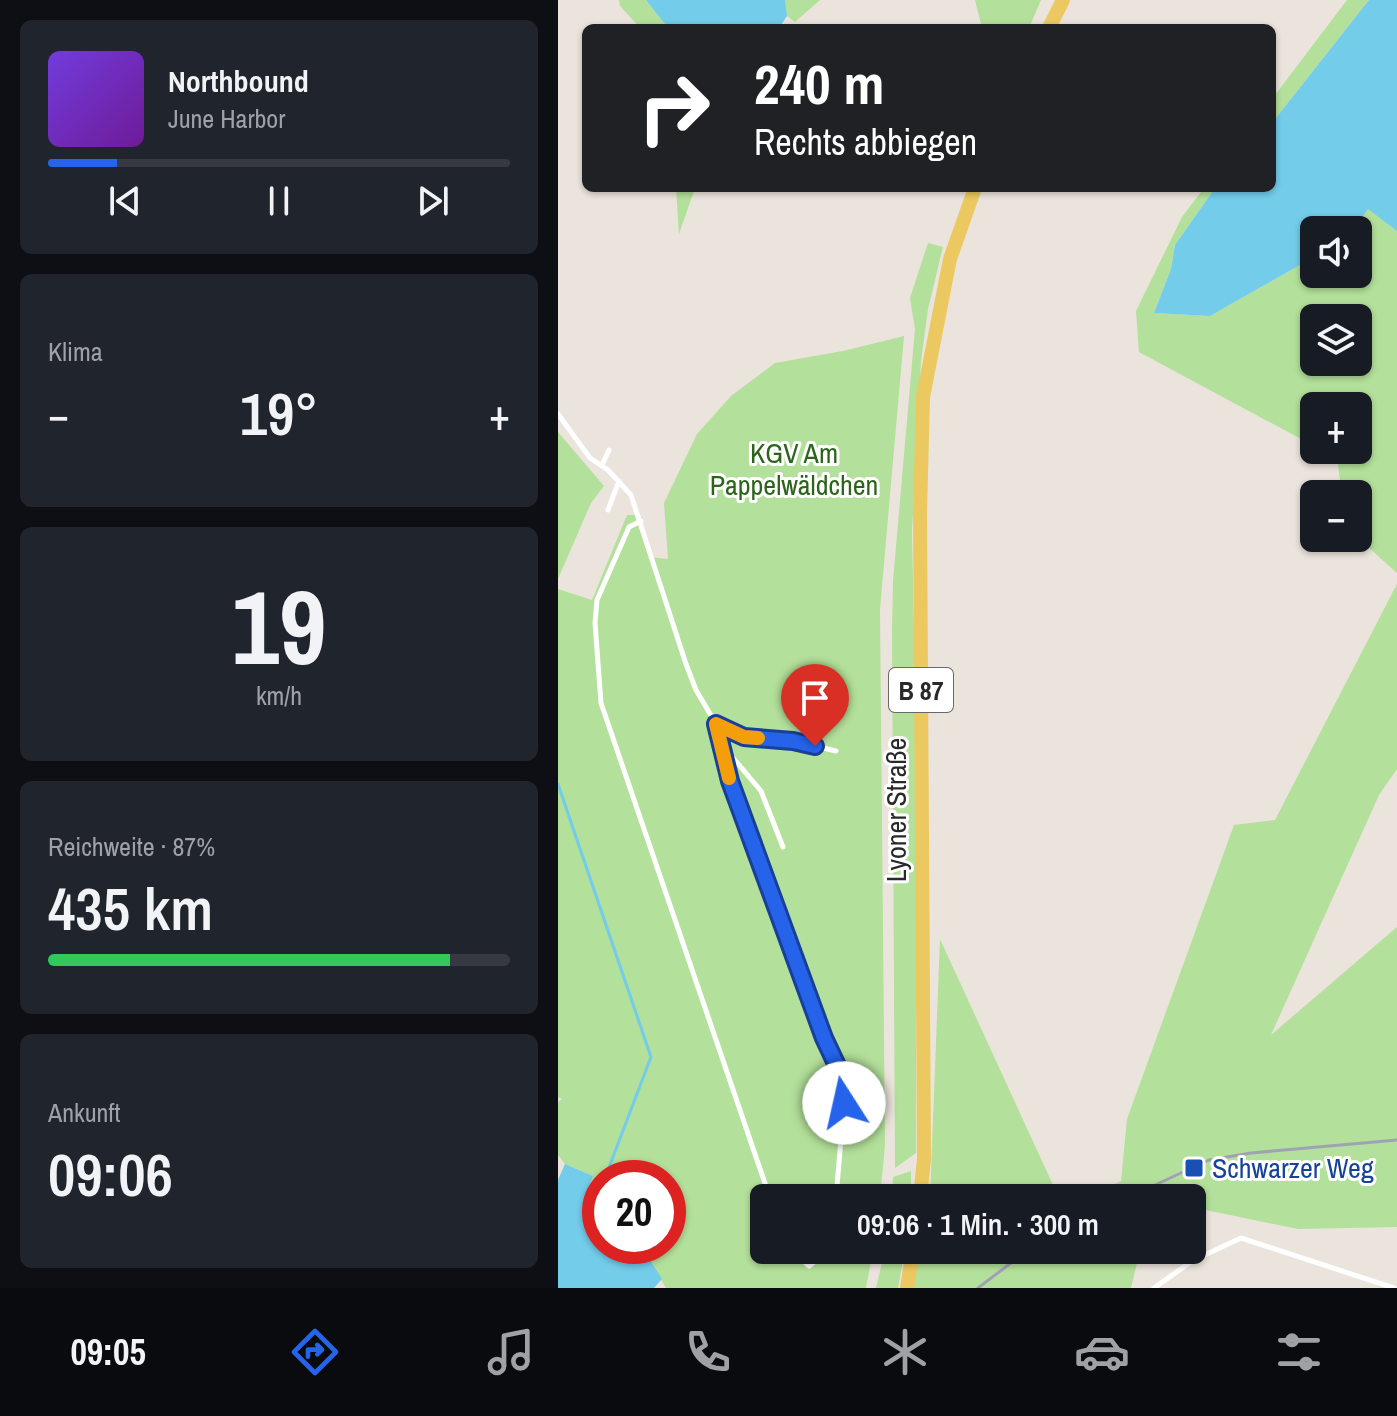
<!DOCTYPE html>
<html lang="de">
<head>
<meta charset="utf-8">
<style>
	body { margin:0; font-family:"Archivo Narrow",sans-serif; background:#20242c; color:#f1f3f6; height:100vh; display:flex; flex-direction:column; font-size:30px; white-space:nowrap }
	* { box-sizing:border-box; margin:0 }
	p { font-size:26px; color:#9ea1a6 }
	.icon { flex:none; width:44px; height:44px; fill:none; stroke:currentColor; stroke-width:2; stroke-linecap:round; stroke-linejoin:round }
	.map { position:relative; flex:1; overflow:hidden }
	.details { display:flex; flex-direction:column; gap:20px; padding:20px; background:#0d0f14; width:558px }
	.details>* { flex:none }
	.banner { position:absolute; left:24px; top:24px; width:694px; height:168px; border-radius:12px; box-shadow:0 2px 6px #0004; background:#202124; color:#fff; overflow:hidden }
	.buttons { position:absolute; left:742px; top:216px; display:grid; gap:16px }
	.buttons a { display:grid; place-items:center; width:72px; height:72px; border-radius:12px; background:#171b24; box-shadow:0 2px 6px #0004; font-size:40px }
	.speed { position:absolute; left:24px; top:1160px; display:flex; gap:16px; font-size:40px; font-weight:700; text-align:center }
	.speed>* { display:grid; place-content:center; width:104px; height:104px; border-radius:50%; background:#171b24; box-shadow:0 2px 6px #0004; line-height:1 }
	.speed .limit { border:12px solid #d22; background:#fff; color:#111 }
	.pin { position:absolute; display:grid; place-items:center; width:68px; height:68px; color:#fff; margin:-82px -34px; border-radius:50% 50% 50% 0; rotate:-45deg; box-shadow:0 0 8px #0007 }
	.pin .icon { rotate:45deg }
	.me { position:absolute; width:88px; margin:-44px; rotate:350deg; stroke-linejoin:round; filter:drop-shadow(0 0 6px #0008) }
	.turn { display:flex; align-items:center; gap:28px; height:168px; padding:0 40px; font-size:36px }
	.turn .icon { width:104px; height:104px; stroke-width:2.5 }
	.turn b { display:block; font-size:56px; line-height:68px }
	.big { font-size:60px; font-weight:600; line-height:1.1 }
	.details .card { flex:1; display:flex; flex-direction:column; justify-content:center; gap:12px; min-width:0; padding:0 28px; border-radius:12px; background:#20242c }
	.details .dial { align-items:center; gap:0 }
	.dial b { font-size:104px; line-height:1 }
	.song { display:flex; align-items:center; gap:24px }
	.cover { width:96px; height:96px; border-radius:12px; background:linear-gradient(135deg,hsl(260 70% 55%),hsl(280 70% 35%)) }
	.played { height:8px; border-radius:4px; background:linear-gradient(90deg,#2563eb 15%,#363941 15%) }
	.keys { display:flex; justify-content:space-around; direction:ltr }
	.heat { display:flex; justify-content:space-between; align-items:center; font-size:44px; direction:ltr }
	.charge { height:12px; border-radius:6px; background:linear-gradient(90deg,#34c759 87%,#363941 0) }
	.trip { position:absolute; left:192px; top:1184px; width:456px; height:80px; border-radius:12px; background:#171b24; box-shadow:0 2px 6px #0004; font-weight:600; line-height:80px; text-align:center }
	.tabs { display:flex; height:128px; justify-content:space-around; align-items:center; background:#090b0e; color:#9ea1a6 }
	.tabs .icon { width:56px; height:56px }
	.tabs .on { color:#2563eb }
	.tabs b { font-size:36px; color:#f1f3f6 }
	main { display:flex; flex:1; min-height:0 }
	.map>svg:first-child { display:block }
	.green { fill:#b3e09a; fill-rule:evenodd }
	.water { fill:#72ccea }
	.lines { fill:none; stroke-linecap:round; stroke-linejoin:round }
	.stream { stroke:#72ccea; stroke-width:3 }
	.lane { stroke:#fff; stroke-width:5 }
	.primary { stroke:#ebc960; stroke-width:14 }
	.rail { stroke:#9fa2b3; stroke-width:3 }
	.route-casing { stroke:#184099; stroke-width:20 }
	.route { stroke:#2563eb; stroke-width:14 }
	.slow { stroke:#f59e0b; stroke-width:14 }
	.transit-dot { fill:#1a4fb4; stroke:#fff; stroke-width:3 }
	.labels { text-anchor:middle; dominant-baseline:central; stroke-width:6; stroke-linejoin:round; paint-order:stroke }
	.shield { fill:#fff; stroke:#696969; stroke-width:2 }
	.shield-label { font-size:26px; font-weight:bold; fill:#292929 }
	.park-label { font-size:28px; fill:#2c641c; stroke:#fff }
	.street-label { font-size:28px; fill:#292929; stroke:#fff }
	.transit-label { font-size:28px; fill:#164399; stroke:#fff; text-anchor:start }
</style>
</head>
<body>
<main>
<section class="details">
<div class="card">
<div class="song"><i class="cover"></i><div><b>Northbound</b><p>June Harbor</p></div></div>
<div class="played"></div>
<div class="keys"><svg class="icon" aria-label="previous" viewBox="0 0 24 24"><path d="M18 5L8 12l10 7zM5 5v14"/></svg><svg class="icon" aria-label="pause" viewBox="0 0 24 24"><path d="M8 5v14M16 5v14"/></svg><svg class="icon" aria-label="next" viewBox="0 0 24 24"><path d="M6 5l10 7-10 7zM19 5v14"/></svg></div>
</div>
<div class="card"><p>Klima</p>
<div class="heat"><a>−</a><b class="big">19°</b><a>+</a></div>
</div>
<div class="card dial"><b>19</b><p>km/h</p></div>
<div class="card"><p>Reichweite · 87%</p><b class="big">435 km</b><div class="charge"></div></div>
<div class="card"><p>Ankunft</p><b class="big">09:06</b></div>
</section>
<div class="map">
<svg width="839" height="1288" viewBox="0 0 839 1288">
	<rect width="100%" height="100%" fill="#ebe4dc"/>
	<!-- green -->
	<path class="green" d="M 61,0 L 88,0 L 110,28 L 82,28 L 62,6 Z
		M 227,0 L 262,0 L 237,22 L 229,16 Z
		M 417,0 L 483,0 L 471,28 L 424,28 Z
		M 789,0 L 811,0 L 714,123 L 714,99 Z
		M 118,188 L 137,188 L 121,234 Z
		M 646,188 L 657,188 L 617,245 L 613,269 L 596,313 L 652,316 L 756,257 L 756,274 L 800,274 L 800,230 L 795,230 L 810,208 L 839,231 L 839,573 L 800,538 L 800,494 L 784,494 L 779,458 L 764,450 L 800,450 L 800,406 L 756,406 L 756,446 L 581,352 L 578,311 L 624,217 ZM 756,318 L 800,318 L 800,362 L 756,362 Z
		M 370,243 L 385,247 L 370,309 L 363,361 L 354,532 L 358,725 L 358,1153 L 337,1168 L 334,631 L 335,581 L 357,329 L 352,298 Z
		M 346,336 L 322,609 L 327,1145 L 322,1198 L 206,1198 L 206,1250 L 315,1250 L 308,1288 L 108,1288 L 83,1246 L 110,1246 L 110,1178 L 42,1178 L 42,1200 L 28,1194 L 35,1176 L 7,1164 L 0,1155 L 0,1102 L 4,1099 L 0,1097 L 0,589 L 34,600 L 69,515 L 77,515 L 91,557 L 110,559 L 106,503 L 139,434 L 173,396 L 217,363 L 285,351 Z
		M 0,432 L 46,486 L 33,503 L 0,579 Z
		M 839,584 L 839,769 L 821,795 L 713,1035 L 839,927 L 839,1227 L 740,1229 L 638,1208 L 634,1210 L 634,1198 L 527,1198 L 563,1181 L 569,1119 L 676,825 L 717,820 Z
		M 382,939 L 501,1198 L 372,1198 Z
		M 353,1171 L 353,1198 L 334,1198 L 335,1177 Z
		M 327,1250 L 347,1250 L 340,1288 L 318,1288 Z
		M 362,1250 L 582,1250 L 573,1288 L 354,1288 Z"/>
	<!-- water -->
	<path class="water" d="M 88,0 L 227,0 L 229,16 L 221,28 L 110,28 Z
		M 811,0 L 839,0 L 839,231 L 810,209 L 795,230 L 756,230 L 756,257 L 652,316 L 596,313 L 613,269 L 617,245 L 657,188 L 714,188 L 714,123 Z
		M 7,1164 L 35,1176 L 28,1194 L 42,1200 L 42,1246 L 83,1246 L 104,1279 L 96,1288 L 0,1288 L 0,1180 Z"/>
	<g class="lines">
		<!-- stream -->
		<path class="stream" d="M 0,784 L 93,1057 L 47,1178"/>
		<!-- lane -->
		<path class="lane" d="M 0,414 L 32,458 L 50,470 L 73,495 L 128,664 L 138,690 L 158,724 L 172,781 L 266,1038 L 282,1072 L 286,1103 L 278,1198
			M 44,465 L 51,450
			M 50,510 L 61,481
			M 83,521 L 71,527 L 39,600 L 37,623 L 43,703 L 212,1198
			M 159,724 L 186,737 L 235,741 L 278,751
			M 165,746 L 203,791 L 225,847
			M 234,1250 L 251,1266 L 271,1250
			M 596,1288 L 634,1261 L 683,1238 L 836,1288"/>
		<!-- primary -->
		<path class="primary" d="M 491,28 L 505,0
			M 362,1198 L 366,1159 L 362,514 L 365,397 L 392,259 L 417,188
			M 349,1288 L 355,1250"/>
		<!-- rail -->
		<path class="rail" d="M 569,1198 L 651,1160 L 693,1153 L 839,1140
			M 420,1288 L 470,1250"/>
	</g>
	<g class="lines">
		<!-- route casing -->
		<g class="route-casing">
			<path id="route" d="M 257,746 L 235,741 L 186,737 L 158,724 L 172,781 L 266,1038 L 282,1072 L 286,1103"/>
		</g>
		<!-- route -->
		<use href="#route" class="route"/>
		<!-- slow -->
		<path class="slow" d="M 171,778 L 158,724 L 186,737 L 200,738"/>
	</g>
	<!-- markers -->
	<rect class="transit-dot" x="626" y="1158" width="20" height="20" rx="4"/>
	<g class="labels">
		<!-- shield labels -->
		<rect class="shield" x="331" y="668" width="64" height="44" rx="6"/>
		<g class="shield-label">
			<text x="363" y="690">B 87</text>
		</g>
		<!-- park labels -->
		<g class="park-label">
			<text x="236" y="453">KGV Am<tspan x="236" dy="32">Pappelwäldchen</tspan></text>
		</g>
		<!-- street labels -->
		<g class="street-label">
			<text transform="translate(338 810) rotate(-90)">Lyoner Straße</text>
		</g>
		<!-- transit labels -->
		<g class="transit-label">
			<text x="654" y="1168">Schwarzer Weg</text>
		</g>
	</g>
</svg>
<div class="buttons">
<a><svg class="icon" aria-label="sound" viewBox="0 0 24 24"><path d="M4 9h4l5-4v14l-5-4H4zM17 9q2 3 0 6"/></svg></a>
<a><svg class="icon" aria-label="layers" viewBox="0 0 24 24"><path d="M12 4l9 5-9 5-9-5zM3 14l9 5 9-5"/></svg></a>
<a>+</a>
<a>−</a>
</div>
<div class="speed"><div class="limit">20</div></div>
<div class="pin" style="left:257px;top:746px;background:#d93025"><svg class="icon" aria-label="arrive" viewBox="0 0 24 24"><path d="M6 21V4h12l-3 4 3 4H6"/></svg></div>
<svg class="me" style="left:286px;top:1103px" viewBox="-20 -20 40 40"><circle r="19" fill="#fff"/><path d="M0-13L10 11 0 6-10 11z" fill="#2563eb"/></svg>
<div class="trip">09:06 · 1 Min. · 300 m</div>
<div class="banner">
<div class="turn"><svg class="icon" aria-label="right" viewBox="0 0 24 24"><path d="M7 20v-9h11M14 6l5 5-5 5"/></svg><div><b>240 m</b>Rechts abbiegen</div></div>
</div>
</div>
</main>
<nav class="tabs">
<b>09:05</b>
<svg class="icon on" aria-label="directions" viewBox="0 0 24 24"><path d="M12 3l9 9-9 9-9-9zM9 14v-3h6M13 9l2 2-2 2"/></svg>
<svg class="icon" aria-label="music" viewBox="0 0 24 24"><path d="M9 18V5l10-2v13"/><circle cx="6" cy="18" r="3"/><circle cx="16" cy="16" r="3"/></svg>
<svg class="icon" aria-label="phone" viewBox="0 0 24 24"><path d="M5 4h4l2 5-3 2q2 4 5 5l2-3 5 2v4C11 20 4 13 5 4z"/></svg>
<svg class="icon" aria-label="climate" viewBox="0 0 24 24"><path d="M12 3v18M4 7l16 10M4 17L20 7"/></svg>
<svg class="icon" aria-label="car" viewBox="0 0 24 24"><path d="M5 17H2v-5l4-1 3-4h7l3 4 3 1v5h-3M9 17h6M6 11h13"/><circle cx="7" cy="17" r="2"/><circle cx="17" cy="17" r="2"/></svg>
<svg class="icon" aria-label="filters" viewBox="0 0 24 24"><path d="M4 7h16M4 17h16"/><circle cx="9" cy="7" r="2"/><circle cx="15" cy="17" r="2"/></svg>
</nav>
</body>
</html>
